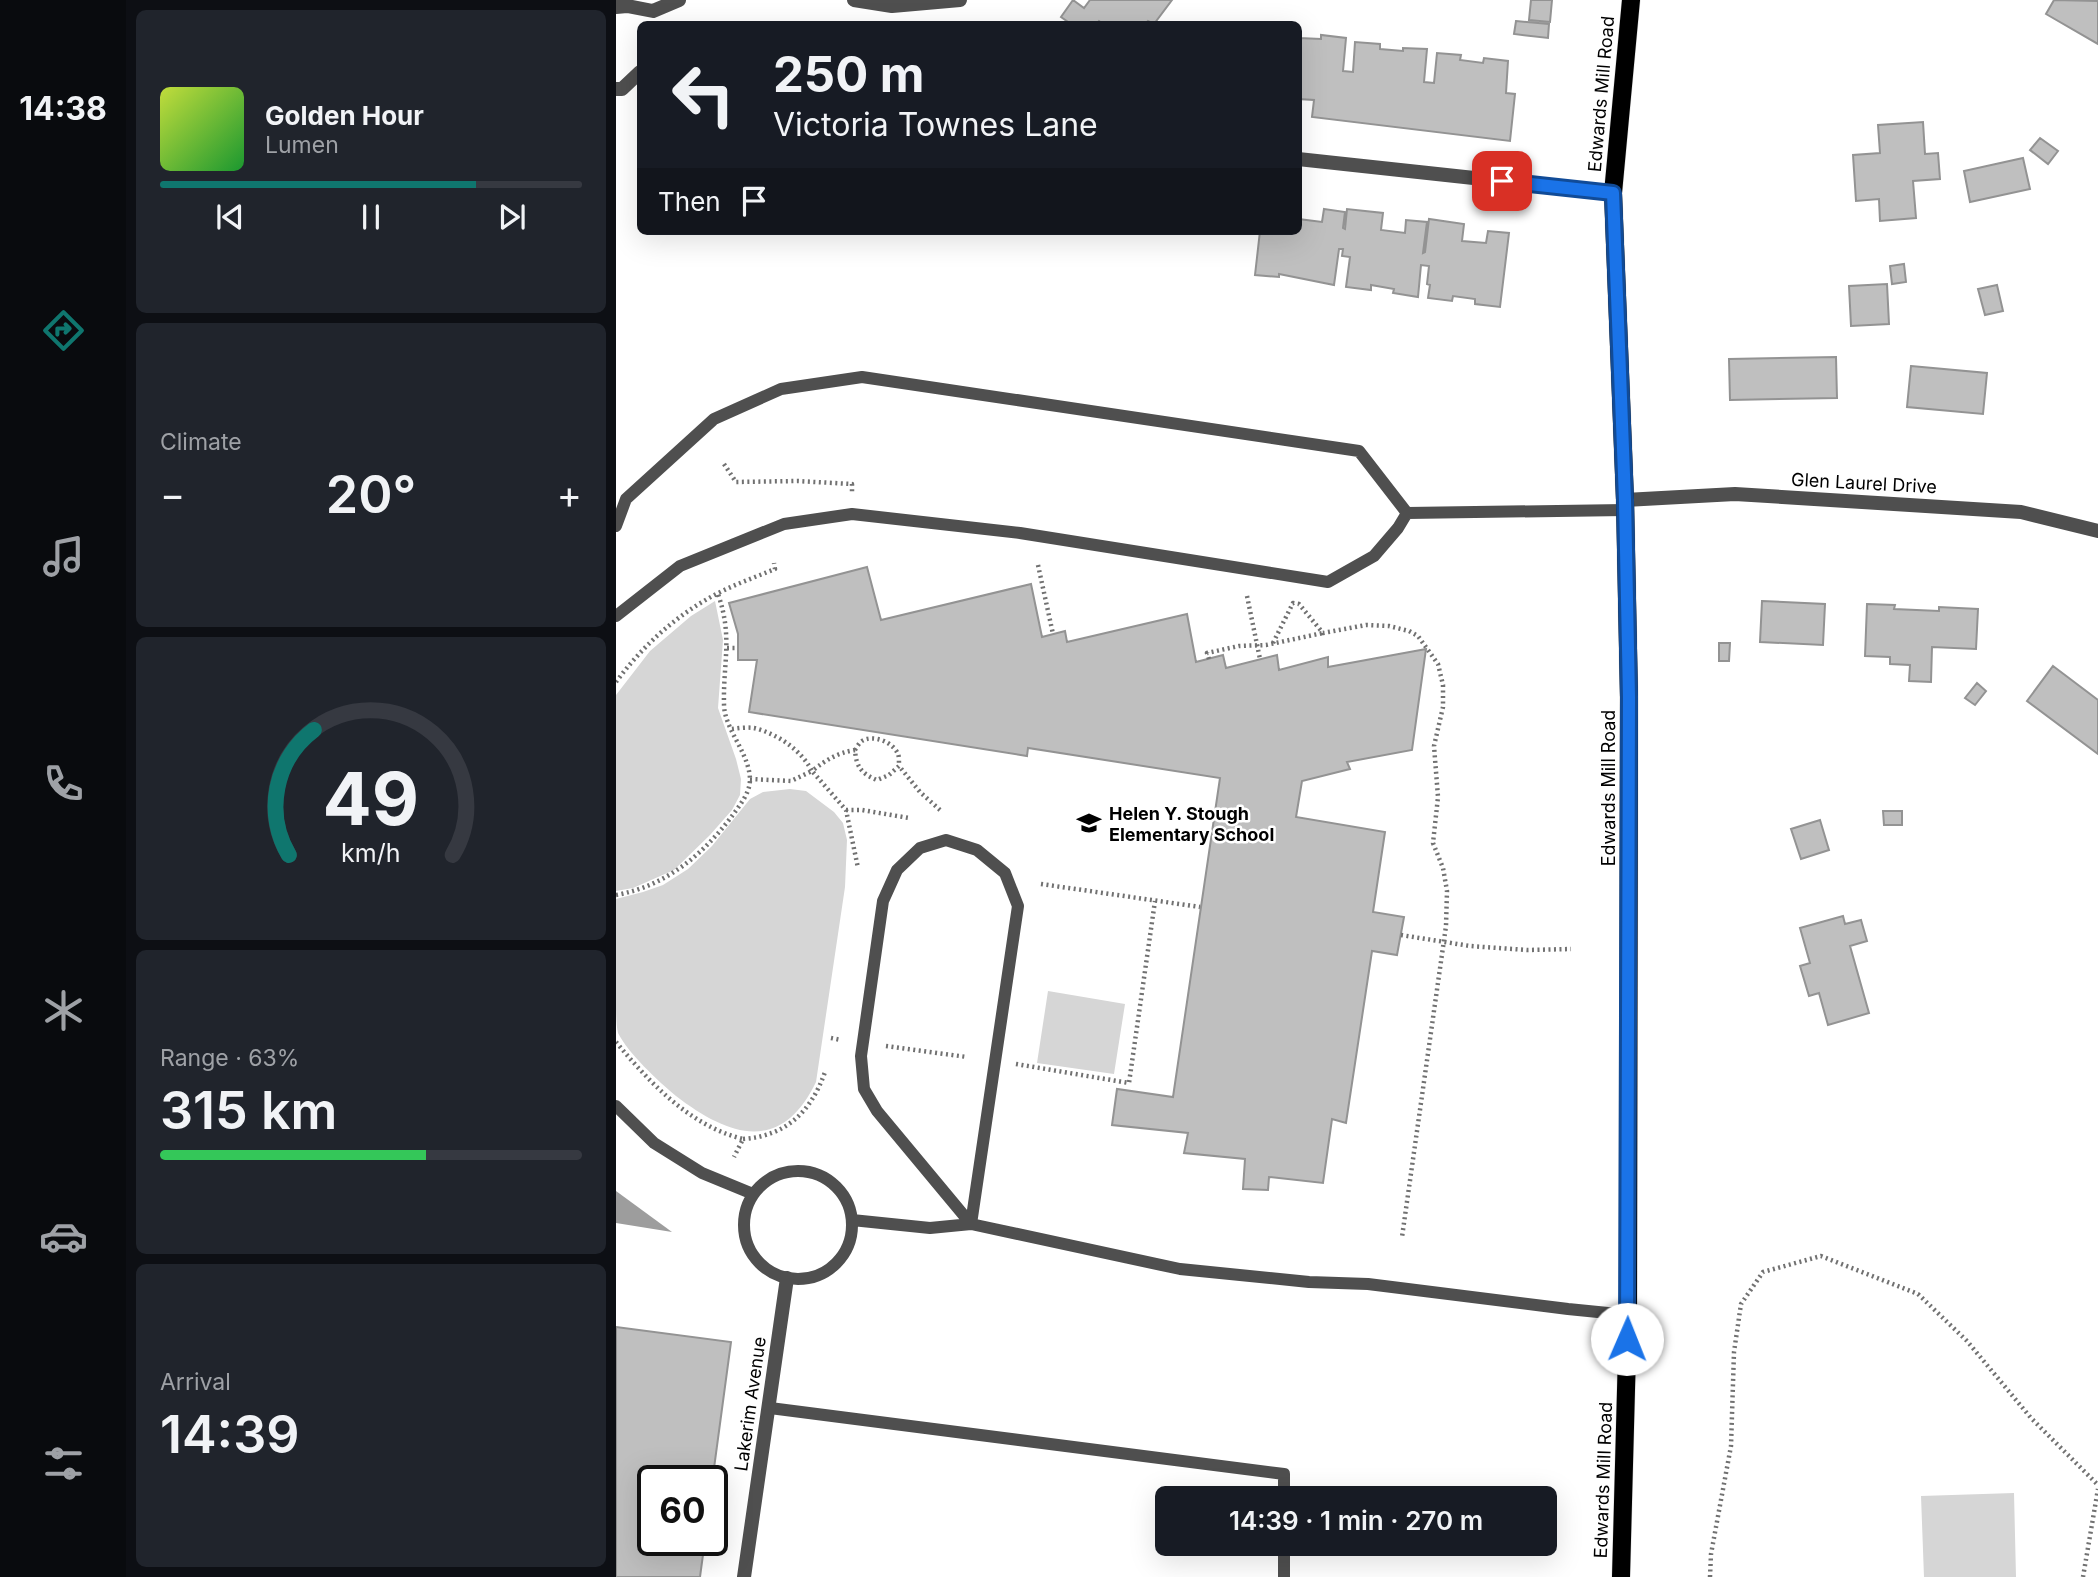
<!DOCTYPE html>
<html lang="en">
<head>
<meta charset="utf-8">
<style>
	body { margin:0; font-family:Inter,sans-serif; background:#20242c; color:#f1f3f6; height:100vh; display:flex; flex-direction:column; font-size:26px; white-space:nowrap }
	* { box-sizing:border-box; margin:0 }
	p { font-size:23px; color:#9ea1a6 }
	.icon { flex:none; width:38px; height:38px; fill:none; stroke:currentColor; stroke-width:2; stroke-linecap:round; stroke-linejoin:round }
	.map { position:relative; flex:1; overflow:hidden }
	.panel { display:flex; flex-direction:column; gap:10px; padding:10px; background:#0d0f14; width:490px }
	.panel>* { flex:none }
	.banner { position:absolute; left:21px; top:21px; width:665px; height:214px; border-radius:10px; box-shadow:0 7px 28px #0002; background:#171b24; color:#f1f3f6; overflow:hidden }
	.speed { position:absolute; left:21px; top:1465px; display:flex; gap:14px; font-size:35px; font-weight:700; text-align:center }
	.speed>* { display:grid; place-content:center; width:91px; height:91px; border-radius:50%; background:#171b24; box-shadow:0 7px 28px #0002; line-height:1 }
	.speed .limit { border:4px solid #111; border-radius:10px; background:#fff; color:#111 }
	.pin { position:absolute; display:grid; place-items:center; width:60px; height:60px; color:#fff; margin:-30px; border-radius:14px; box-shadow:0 4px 10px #0006 }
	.me { position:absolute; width:77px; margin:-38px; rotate:1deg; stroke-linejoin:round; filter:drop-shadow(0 0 5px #0008) }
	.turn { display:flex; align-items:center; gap:24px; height:147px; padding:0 21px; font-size:32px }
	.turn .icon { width:91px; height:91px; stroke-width:2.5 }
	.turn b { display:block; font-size:49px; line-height:60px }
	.then { display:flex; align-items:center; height:66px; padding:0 21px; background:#0003; gap:14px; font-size:26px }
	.big { font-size:52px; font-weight:600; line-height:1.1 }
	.panel .tile { flex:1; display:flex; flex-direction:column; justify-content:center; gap:10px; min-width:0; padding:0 24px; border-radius:10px; background:#20242c }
	.panel .dial { align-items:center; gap:0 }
	.dial svg { height:182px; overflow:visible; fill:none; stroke:#363941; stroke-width:7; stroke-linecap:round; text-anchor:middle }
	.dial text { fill:#f1f3f6; stroke:none }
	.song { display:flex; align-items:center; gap:21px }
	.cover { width:84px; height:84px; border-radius:10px; background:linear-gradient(135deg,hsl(70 70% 55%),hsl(130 70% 35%)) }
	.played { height:7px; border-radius:4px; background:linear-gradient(90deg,#0f766e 75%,#363941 75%) }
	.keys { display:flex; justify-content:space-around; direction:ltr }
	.heat { display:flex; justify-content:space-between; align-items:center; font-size:38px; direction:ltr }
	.charge { height:10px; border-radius:5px; background:linear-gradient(90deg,#34c759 63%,#363941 0) }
	.trip { position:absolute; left:539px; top:1486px; width:402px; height:70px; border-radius:10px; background:#171b24; box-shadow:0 7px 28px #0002; font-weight:600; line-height:70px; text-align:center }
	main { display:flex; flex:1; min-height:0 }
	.tabs { display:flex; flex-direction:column; width:126px; justify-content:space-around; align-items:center; background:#090b0e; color:#9ea1a6 }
	.tabs .icon { width:49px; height:49px }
	.tabs .on { color:#0f766e }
	.tabs b { font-size:32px; color:#f1f3f6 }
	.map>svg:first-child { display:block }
	.green { fill:#d6d6d6 }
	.water { fill:#9d9d9d }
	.building { fill:#bfbfbf; stroke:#939393; stroke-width:2 }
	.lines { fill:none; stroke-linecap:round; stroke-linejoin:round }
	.primary-casing { stroke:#dbdbdb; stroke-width:19 }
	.path { stroke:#717171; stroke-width:4.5; stroke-dasharray:2 3.5; stroke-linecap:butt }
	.service { stroke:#4f4f4f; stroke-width:12 }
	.minor { stroke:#4f4f4f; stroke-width:14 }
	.primary { stroke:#000; stroke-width:18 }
	.route-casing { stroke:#114b97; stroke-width:18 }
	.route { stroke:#1a73e8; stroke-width:12 }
	.labels { text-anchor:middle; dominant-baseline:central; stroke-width:5; stroke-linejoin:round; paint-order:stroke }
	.street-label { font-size:18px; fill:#000; stroke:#fff }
	.poi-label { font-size:18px; font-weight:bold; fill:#000; stroke:#fff; text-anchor:start }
</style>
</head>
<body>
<main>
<nav class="tabs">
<b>14:38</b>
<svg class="icon on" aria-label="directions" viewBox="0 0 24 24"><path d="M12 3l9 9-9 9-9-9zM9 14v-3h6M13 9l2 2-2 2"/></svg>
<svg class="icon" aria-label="music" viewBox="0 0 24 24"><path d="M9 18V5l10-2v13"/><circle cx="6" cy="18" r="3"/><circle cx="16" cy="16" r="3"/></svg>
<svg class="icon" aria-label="phone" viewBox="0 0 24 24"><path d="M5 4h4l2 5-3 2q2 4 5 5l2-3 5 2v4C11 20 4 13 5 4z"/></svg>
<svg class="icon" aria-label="climate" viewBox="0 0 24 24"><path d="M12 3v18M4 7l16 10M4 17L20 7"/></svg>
<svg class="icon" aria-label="car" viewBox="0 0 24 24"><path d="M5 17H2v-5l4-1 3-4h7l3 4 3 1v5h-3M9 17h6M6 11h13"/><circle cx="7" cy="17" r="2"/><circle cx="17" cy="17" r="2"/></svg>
<svg class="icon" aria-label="filters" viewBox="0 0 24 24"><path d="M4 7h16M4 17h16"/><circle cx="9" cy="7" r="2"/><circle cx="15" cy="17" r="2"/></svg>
</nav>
<section class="panel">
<div class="tile">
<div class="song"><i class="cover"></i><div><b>Golden Hour</b><p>Lumen</p></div></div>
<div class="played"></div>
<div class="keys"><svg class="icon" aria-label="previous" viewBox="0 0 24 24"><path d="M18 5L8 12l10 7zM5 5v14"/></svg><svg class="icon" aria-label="pause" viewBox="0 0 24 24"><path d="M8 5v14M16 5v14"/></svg><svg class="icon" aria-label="next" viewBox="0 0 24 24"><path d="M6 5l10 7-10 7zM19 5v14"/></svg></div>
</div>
<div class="tile"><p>Climate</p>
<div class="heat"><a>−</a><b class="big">20°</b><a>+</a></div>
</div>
<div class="tile dial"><svg viewBox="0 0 100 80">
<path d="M14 69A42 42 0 1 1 86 69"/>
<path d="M14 69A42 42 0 0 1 25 14" stroke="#0f766e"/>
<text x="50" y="56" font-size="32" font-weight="700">49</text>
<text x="50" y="72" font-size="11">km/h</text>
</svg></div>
<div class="tile"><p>Range · 63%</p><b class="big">315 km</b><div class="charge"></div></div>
<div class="tile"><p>Arrival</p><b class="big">14:39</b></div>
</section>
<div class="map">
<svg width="1482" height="1577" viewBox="0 0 1482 1577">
	<rect width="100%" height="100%" fill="#fff"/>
	<!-- green -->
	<path class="green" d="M 99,601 L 107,640 L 102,708 L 120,759 L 125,779 L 124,795 L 116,810 L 94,835 L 58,870 L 17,888 L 0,891 L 0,695 L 34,651 L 75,616 Z
		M 174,789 L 190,791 L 218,812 L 227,823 L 231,840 L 229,887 L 200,1082 C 165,1155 112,1136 60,1096 C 42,1081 12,1053 2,1033 C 0,1025 0,1010 0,1001 C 0,967 0,933 0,899 L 27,892 L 47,885 L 72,869 L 96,846 L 134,799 L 147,792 Z
		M 432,991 L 509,1004 L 498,1074 L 421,1063 Z
		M 1398,1493 L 1400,1577 L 1308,1577 L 1305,1496 Z"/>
	<!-- water -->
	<path class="water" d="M 0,1191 L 56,1232 L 0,1223 Z"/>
	<!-- building -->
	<path class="building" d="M 457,0 L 468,8 L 474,0 L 556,0 L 538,24 L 532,21 L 529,24 L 487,24 L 483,21 L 480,24 L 455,24 L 445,17 Z
		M 915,0 L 936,0 L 934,22 L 913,20 Z
		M 1438,0 L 1482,1 L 1482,44 L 1430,14 Z
		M 900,21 L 933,24 L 932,38 L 898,34 Z
		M 682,33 L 683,38 L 705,39 L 705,35 L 730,38 L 727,71 L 737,72 L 739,42 L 764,44 L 764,49 L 787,51 L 787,48 L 811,49 L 808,82 L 818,83 L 821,53 L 845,55 L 844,60 L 867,63 L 868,58 L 892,61 L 890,93 L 899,94 L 894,141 L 696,117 L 698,100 L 682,99 Z
		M 1307,122 L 1309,154 L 1322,153 L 1324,179 L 1297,181 L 1300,218 L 1264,221 L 1263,199 L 1240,201 L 1237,155 L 1264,153 L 1262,125 Z
		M 1424,138 L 1442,151 L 1432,164 L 1414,150 Z
		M 1407,158 L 1414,189 L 1354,202 L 1348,171 Z
		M 708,209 L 729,212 L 727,228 L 729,229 L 731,209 L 767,213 L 765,230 L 789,233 L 790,220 L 811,222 L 807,253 L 809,252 L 813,219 L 848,224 L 846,241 L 870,243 L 872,231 L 893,233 L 884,307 L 859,304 L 859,299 L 837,296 L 836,301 L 812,298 L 814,285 L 811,284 L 813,266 L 805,265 L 802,297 L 777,293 L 778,289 L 755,285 L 755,290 L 730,287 L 734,257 L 726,256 L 727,249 L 723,249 L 718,285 L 663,274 L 663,277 L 639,275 L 644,231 L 682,231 L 682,219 L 706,222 Z
		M 1288,264 L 1290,282 L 1276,284 L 1274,266 Z
		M 1271,284 L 1273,324 L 1235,326 L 1233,286 Z
		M 1381,285 L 1387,311 L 1369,315 L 1362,289 Z
		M 1220,357 L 1221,398 L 1114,400 L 1113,359 Z
		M 1295,366 L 1371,373 L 1367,414 L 1291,407 Z
		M 251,567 L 265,620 L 415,584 L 426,637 L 449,631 L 451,642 L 571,614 L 580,662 L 607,655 L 610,668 L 661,655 L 663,670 L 712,657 L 712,667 L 810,649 L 796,750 L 731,762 L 734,769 L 686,781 L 680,817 L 769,832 L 757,912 L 788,917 L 781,955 L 756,951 L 730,1123 L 716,1119 L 707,1183 L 653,1177 L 652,1190 L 627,1189 L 629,1159 L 568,1153 L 572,1133 L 496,1125 L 501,1089 L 557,1097 L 604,778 L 412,748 L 411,756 L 133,712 L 141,660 L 122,660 L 122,634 L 113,603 Z
		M 1146,601 L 1209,604 L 1207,645 L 1144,642 Z
		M 1251,604 L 1279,605 L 1278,609 L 1323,611 L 1323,607 L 1362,609 L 1360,649 L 1316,647 L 1315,682 L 1293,681 L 1294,665 L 1274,664 L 1274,657 L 1249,656 Z
		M 1103,643 L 1114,643 L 1113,661 L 1103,661 Z
		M 1437,666 L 1482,700 L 1482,754 L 1411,701 Z
		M 1361,683 L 1370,691 L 1359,705 L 1349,698 Z
		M 1267,811 L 1286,811 L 1286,825 L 1268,825 Z
		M 1204,820 L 1213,850 L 1185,859 L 1175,829 Z
		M 1227,916 L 1229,924 L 1245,920 L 1251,941 L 1234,946 L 1253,1013 L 1212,1025 L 1203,993 L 1193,996 L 1184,966 L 1194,963 L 1184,928 Z
		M 0,1327 L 115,1342 L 96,1483 L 96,1480 L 37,1480 L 37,1540 L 89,1540 L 84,1577 L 0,1577 Z"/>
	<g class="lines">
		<!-- primary casing -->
		<g class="primary-casing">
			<path id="primary" d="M 1005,1577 L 1012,1315 L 1013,697 L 1009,500 L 997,193 L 1015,0"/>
		</g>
		<!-- path -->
		<path class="path" d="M 108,464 L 120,482 L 181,481 L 236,484 L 236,492
			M 422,565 L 437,634
			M 631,596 L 644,659
			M 657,643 L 677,603 L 683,604 L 707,633 L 750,625 L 773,626 L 793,631 L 802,636 L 822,664 L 827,685 L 827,707 L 818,746 L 822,797 L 817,843 L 827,868 L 831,891 L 830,926 L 786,1237
			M 111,648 L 122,648
			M 593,659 L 591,653 L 623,646 L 650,645 L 707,633
			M 0,682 C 25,648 56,619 93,598 C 114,586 137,578 159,569 L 158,563
			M 116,729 C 123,728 131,727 138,728 C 162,734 185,750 196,771 C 210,760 221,753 239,750 C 240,767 246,774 261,780 L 273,775 L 283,766 L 304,792 L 324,810
			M 239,750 C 241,747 243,743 246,741 C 257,734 277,742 282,754 C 283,755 283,763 283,765
			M 134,779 L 175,781 L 196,771 L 230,810 L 242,868
			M 230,810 L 246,810 L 293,818
			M 425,884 L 584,907
			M 0,895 C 51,886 89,853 119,812 C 126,802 134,792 134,779 C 133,752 108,729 108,704 C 107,662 117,637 102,594
			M 785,935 L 854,946 L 911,950 L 955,949
			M 215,1038 L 225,1040
			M 0,1042 C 34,1083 74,1126 127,1139 L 118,1157
			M 270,1046 L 351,1057
			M 400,1064 L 513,1083 L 539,901
			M 127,1139 C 170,1136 195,1112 209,1072
			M 1094,1577 L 1095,1554 L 1115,1446 L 1118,1352 L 1125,1304 L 1147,1272 L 1205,1256 L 1302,1294 L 1351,1341 L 1415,1418 L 1482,1485
			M 1467,1577 L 1482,1489"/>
		<!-- service -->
		<path class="service" d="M 791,513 L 1009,510
			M 0,526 L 10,499 L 98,419 L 165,389 L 246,377 L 743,451 L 791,513
			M 0,616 L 64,566 L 168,524 L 236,514 L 404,533 L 712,582 L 758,556 L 782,528 L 791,513
			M 330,840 L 361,850 L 389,873 L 402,906 L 355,1224 L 261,1111 L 248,1089 L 245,1056 L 267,901 L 281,870 L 304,848 Z
			M 0,1106 L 38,1143 L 86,1173 L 137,1194
			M128 1225a54 54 0 1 1 108 0a54 54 0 1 1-108 0Z
			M 236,1220 L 314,1228 L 355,1224 L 564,1269 L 693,1282 L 752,1284 L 952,1309 L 1012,1315
			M 154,1408 L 668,1474 L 668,1498
			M 668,1577 L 668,1544"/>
		<!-- minor -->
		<path class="minor" d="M 238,0 L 276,6 L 344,0
			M 0,7 L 11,6 L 37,11 L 63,0
			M 0,89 L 6,89 L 24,72
			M 682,159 L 997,193
			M 1009,500 L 1119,494 L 1405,512 L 1482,531
			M 128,1577 L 171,1278"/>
		<!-- primary -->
		<use href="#primary" class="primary"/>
	</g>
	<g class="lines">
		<!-- route casing -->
		<g class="route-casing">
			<path id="route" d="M 886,181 L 997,193 L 1009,500 L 1013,697 L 1011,1339"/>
		</g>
		<!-- route -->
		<use href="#route" class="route"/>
	</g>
	<!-- icons -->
	<defs>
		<g id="school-bare" transform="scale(1.89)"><path d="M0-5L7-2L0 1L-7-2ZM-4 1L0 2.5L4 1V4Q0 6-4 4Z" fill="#000" stroke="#fff" stroke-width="2.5" paint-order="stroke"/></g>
	</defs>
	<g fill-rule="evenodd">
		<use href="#school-bare" x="473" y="823"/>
	</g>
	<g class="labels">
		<!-- street labels -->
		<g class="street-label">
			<text transform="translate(985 94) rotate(-85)">Edwards Mill Road</text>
			<text transform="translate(1248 483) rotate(3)">Glen Laurel Drive</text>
			<text transform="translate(992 788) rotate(-90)">Edwards Mill Road</text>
			<text transform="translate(134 1404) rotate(-82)">Lakerim Avenue</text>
			<text transform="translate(987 1480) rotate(-88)">Edwards Mill Road</text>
		</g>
		<!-- poi labels -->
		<g class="poi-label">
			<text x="493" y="813">Helen Y. Stough<tspan x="493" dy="21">Elementary School</tspan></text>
		</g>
	</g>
</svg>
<div class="speed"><div class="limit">60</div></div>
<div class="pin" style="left:886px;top:181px;background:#d93025"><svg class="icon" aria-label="arrive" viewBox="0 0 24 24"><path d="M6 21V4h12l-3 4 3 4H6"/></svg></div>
<svg class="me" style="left:1011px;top:1339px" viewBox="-20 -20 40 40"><circle r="19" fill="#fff"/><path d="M0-13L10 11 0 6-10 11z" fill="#1a73e8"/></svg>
<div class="trip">14:39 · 1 min · 270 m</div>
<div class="banner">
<div class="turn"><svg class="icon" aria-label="left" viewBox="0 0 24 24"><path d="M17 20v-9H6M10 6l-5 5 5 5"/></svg><div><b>250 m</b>Victoria Townes Lane</div></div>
<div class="then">Then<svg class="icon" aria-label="arrive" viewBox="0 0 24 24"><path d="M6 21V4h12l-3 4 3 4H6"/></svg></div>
</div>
</div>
</main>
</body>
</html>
